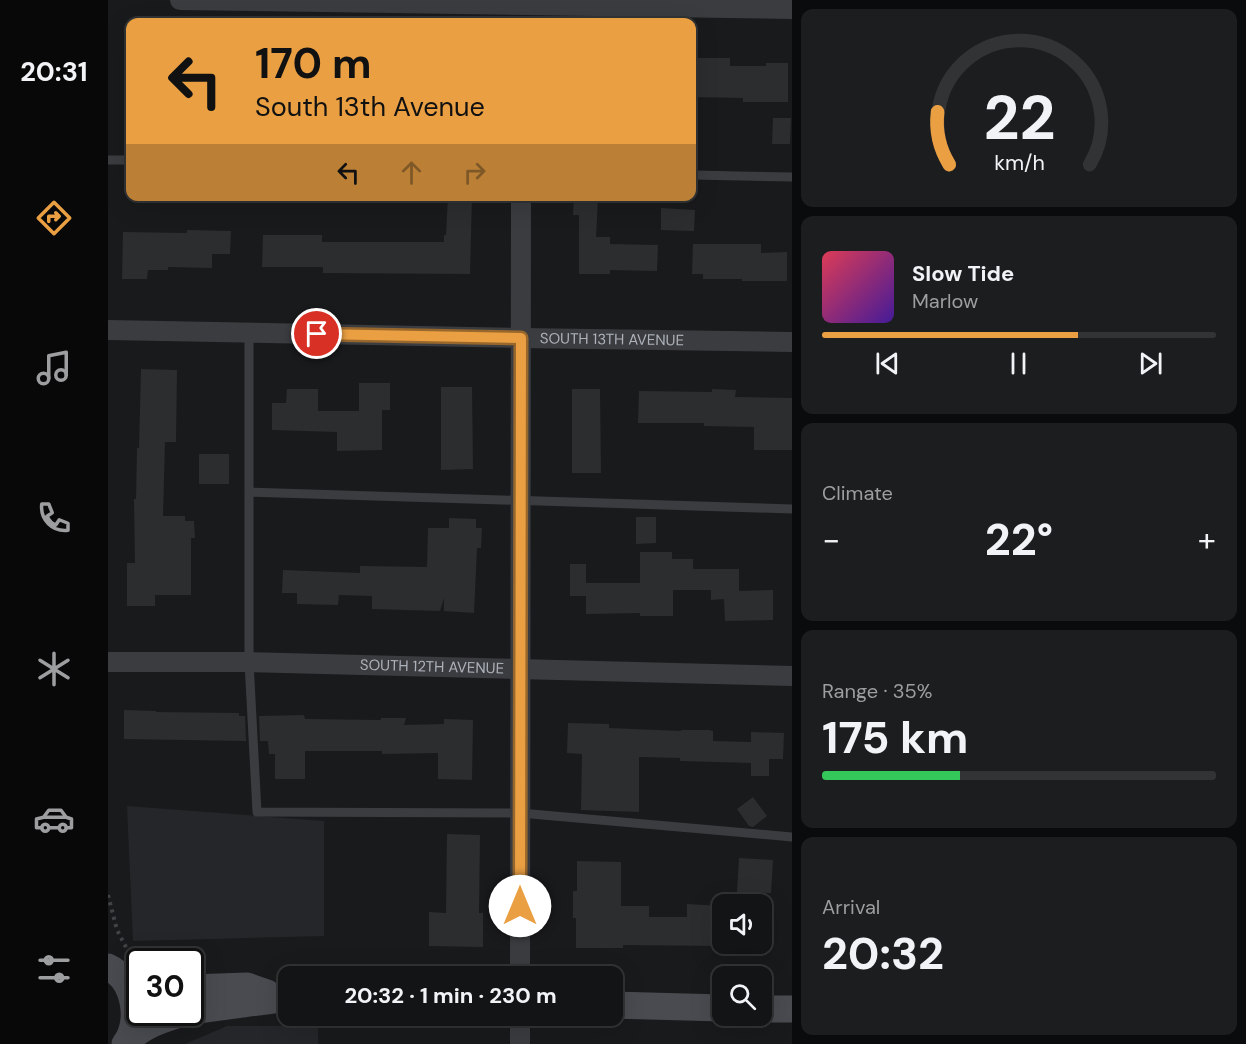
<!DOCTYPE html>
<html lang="en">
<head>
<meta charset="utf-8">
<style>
	body { margin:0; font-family:"DM Sans",sans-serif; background:#1c1d1e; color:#f1f3f6; height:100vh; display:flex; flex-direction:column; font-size:22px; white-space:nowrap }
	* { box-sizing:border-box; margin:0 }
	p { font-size:20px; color:#9d9ea0 }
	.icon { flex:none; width:33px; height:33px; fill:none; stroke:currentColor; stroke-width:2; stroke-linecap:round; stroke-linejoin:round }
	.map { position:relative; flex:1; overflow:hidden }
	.drawer { display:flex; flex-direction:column; gap:9px; padding:9px; background:#0a0b0c; width:454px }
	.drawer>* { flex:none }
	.guide { position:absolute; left:18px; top:18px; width:570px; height:183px; border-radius:12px; box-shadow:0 6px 24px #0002,0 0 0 2px #323334; background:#ea9f43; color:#111; overflow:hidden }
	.controls { position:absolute; left:604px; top:894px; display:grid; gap:12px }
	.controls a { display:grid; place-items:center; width:60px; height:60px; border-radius:12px; background:#131415; box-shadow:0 6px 24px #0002,0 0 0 2px #323334; font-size:30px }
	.speed { position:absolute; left:18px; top:948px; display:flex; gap:12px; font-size:30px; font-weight:700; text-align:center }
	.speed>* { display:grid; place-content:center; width:78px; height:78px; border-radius:50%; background:#131415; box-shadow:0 6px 24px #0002,0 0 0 2px #323334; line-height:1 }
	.speed .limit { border:3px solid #111; border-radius:9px; background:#fff; color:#111 }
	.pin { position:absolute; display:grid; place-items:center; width:51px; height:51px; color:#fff; margin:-26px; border:3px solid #fff; border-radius:50%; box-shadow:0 2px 6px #0007 }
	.me { position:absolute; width:66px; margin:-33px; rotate:0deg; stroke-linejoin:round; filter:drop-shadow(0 0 4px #0008) }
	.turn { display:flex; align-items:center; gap:21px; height:126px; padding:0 30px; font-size:27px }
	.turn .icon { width:78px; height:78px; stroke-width:2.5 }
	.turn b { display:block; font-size:42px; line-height:51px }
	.lanes { display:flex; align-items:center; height:57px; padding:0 30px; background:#0003; justify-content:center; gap:30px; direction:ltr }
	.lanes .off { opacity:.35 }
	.big { font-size:45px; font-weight:700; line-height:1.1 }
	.drawer .widget { flex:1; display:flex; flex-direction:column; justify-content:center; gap:9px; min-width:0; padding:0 21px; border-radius:12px; background:#1c1d1e }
	.drawer .dial { align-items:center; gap:0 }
	.dial svg { height:156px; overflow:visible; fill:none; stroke:#323334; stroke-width:7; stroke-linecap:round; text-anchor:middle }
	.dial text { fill:#f1f3f6; stroke:none }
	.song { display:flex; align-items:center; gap:18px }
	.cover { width:72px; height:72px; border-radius:9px; background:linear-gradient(135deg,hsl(350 70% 55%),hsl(260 70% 35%)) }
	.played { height:6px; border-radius:3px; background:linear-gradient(90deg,#ea9f43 65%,#323334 65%) }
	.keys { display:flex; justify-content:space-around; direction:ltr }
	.heat { display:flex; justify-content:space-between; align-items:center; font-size:33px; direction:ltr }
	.charge { height:9px; border-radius:4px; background:linear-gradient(90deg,#34c759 35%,#323334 0) }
	.trip { position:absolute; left:170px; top:966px; width:345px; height:60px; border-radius:12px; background:#131415; box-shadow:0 6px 24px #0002,0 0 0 2px #323334; font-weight:700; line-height:60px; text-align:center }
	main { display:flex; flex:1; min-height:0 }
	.menu { display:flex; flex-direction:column; width:108px; justify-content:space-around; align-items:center; background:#080808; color:#9d9ea0 }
	.menu .icon { width:42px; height:42px }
	.menu .selected { color:#ea9f43 }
	.menu b { font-size:27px; color:#f1f3f6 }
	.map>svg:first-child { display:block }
	.built { fill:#252629 }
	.building { fill:#2c2d2f }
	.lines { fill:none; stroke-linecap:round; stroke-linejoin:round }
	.path { stroke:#414347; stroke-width:4; stroke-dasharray:3 4.5; stroke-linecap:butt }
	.lane { stroke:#3b3c40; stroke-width:9 }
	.street { stroke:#3b3c40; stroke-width:20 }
	.secondary { stroke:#494b50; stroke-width:27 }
	.route-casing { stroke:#98672c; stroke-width:15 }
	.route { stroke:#ea9f43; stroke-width:10 }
	.labels { text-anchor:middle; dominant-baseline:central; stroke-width:6; stroke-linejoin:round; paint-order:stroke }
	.street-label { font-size:15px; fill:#adb2ba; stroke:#141517 }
</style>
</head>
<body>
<main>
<nav class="menu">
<b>20:31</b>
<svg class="icon selected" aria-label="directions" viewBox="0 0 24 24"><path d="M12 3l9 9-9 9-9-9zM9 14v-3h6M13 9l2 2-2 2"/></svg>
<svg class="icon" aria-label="music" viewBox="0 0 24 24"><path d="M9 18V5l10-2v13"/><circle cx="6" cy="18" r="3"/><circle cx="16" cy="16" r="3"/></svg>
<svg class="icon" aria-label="phone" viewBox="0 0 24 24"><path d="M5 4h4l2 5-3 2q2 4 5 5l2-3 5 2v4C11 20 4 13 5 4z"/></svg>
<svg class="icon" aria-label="climate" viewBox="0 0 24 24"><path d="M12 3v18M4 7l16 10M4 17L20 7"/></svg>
<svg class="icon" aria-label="car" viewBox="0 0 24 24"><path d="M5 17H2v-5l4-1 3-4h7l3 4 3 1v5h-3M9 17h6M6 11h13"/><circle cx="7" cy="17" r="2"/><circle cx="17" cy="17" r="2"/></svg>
<svg class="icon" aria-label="filters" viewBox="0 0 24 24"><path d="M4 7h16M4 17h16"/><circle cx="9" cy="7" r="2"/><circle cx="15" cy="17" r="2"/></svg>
</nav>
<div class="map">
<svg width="684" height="1044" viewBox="0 0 684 1044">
	<rect width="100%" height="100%" fill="#191a1c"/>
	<!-- built -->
	<path class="built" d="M 19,806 L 216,821 L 216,936 L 25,941 Z
		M 119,1026 L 210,1026 L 210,1044 L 77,1044 Z"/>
	<!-- building -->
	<path class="building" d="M 584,58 L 622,58 L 622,66 L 658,66 L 658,63 L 680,63 L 680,102 L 635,102 L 635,98 L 584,97 Z
		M 665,118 L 683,118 L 682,144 L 664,144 Z
		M 340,196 L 364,196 L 362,274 L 215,273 L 215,267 L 154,267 L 155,235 L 214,235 L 214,242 L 336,242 L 336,235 L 338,235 Z
		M 466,197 L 490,198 L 488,237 L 502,237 L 502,244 L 550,245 L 549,271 L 502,270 L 502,274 L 471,274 L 471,215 L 465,215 Z
		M 553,208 L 587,210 L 586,231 L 553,230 Z
		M 79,230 L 123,231 L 122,254 L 104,254 L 104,268 L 60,267 L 60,270 L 40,270 L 39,279 L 14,279 L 15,232 L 79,233 Z
		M 585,244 L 653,244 L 653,253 L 679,252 L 679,281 L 634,281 L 634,279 L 595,279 L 595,274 L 584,274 Z
		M 33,369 L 69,370 L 68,442 L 57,442 L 55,516 L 77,516 L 77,521 L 86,521 L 87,538 L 83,538 L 83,595 L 47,595 L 47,606 L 19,606 L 19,563 L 27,563 L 26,499 L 28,499 L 29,448 L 31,448 Z
		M 251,383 L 282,383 L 282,410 L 274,410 L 274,450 L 229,451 L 229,432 L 164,430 L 164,403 L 178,403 L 179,389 L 210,389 L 210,411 L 251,411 Z
		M 333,387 L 364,387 L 365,469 L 333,470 Z
		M 464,389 L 492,389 L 493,473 L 464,473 Z
		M 604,389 L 628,390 L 627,397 L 684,398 L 684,450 L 646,450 L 646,427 L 596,426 L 596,423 L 530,423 L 531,391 L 604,392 Z
		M 91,454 L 121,454 L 121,484 L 91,484 Z
		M 528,517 L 548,517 L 548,543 L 528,544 Z
		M 341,518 L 368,519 L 368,528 L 374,528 L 373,548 L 369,548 L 366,613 L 336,611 L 336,598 L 332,611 L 264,609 L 264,596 L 231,595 L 230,605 L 189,604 L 189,593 L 174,593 L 175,570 L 252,573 L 252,566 L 319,567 L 320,528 L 341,528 Z
		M 532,552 L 564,552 L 564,559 L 585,559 L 585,569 L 631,569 L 631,591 L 665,590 L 665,620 L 617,621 L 616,599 L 603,600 L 603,590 L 565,590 L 565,616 L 532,616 L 532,613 L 478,614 L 478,596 L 462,596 L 462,564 L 478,564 L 478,583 L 532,583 Z
		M 16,710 L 48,711 L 48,712 L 131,713 L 131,716 L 137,716 L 138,741 L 16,739 Z
		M 196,715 L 197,719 L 273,720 L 273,718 L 298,718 L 296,725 L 336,724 L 336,719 L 365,720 L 364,780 L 330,779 L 330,753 L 274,754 L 274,751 L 197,751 L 197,779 L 167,779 L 167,754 L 161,754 L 160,741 L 152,741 L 151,716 Z
		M 460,723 L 501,724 L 501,728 L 573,731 L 573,730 L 601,730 L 605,731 L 605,741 L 643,742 L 643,732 L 676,733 L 675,759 L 661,759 L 661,776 L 643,776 L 643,763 L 572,761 L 572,758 L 531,757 L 531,812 L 473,810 L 474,754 L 459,753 Z
		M 645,797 L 659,816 L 645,827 L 641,826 L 629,809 Z
		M 339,834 L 372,835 L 371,913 L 375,913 L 375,947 L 321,946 L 321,912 L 338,913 Z
		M 631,858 L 665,860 L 663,893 L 629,892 Z
		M 469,861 L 513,862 L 513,906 L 541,906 L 541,917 L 579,917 L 579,904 L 615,906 L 613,946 L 515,945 L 515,948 L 468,948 L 468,918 L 465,918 L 465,891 L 469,891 Z"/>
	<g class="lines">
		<!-- path -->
		<path class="path" d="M 0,895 L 9,930 L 19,949"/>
		<!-- lane -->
		<path class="lane" d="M 0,160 L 22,160
			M 584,175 L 684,177
			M 141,333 L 141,662 L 149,812 L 412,813 L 684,837
			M 141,492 L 684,509"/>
		<!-- street -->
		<g class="street">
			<path d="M 72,0 L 684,9"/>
			<path id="s1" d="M 0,330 L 413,338 L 684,342"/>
			<path id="s2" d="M 0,662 L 141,662 L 684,676"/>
			<path d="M 412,976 L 413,196"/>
			<path d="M 412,1044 L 412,1016"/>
		</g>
		<!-- secondary -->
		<path class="secondary" d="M 0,967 C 27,979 34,1022 17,1044
			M 82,988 L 139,986 L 159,993
			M 504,1005 L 615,1008
			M 654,1009 L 684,1009
			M 82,1011 L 180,998
			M 21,1039 C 40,1023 54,1020 78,1012"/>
	</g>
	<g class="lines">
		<!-- route casing -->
		<g class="route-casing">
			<path id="route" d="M 209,334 L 413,338 L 412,906"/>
		</g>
		<!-- route -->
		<use href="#route" class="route"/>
	</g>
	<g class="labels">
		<!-- street labels -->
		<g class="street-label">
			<text stroke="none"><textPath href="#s1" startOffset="504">SOUTH 13TH AVENUE</textPath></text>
			<text stroke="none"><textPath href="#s2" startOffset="324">SOUTH 12TH AVENUE</textPath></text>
		</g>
	</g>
</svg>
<div class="controls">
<a><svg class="icon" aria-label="sound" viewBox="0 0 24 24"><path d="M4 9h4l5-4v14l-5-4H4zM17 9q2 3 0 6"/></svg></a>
<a><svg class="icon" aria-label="search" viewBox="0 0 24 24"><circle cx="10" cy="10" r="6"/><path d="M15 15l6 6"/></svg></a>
</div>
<div class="speed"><div class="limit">30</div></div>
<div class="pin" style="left:209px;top:334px;background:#d93025"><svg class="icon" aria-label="arrive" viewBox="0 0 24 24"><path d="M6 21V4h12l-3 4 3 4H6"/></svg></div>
<svg class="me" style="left:412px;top:906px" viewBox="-20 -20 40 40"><circle r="19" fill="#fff"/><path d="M0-13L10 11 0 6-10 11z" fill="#ea9f43"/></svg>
<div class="trip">20:32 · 1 min · 230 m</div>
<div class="guide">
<div class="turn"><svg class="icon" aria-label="left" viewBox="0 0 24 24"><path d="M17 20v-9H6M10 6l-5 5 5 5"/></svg><div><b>170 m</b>South 13th Avenue</div></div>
<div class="lanes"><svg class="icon" aria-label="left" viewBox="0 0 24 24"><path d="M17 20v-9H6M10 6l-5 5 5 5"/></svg><svg class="icon off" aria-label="ahead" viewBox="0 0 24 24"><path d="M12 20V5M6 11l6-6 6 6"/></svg><svg class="icon off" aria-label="right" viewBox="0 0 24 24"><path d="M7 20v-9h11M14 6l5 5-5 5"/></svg></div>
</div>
</div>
<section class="drawer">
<div class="widget dial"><svg viewBox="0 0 100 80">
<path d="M14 69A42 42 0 1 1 86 69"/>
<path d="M14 69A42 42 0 0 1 8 42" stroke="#ea9f43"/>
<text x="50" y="56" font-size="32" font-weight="700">22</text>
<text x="50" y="72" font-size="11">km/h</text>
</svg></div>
<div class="widget">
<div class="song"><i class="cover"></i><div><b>Slow Tide</b><p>Marlow</p></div></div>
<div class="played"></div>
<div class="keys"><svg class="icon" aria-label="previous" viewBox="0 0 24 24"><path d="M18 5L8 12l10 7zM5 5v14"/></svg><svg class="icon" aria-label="pause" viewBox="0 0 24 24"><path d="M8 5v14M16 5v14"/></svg><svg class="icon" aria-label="next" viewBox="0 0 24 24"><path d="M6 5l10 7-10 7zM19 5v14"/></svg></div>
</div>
<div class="widget"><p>Climate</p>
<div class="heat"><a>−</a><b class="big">22°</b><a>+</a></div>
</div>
<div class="widget"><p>Range · 35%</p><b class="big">175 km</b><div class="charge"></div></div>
<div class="widget"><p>Arrival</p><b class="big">20:32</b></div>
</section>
</main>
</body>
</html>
